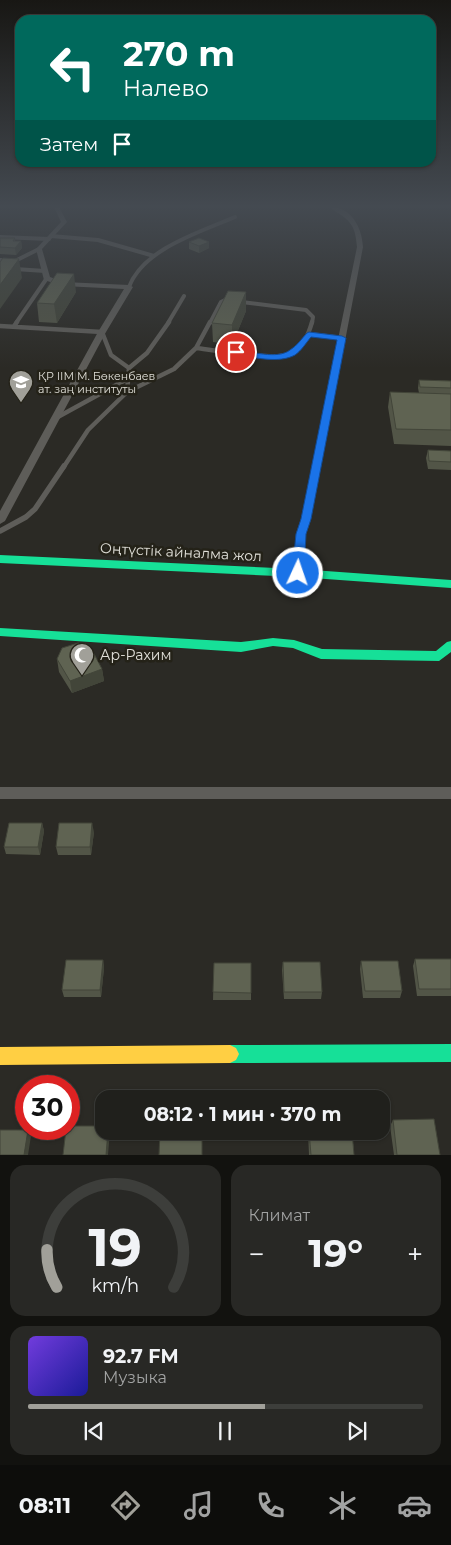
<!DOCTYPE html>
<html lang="ru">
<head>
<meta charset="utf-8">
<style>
	body { margin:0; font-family:Montserrat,sans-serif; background:#282825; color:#f1f3f6; height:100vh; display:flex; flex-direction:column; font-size:19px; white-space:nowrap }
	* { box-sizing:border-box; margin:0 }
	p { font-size:16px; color:#a2a3a3 }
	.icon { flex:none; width:28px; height:28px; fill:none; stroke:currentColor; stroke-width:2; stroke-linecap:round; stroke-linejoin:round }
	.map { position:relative; height:1155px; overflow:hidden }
	.details { display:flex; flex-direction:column; gap:10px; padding:10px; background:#12120f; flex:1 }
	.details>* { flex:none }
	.top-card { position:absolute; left:15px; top:15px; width:421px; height:152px; border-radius:15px; box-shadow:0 1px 4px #0004,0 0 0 1px #3d3e3b; background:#00695c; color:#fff; overflow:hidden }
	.speed { position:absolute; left:15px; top:1075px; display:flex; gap:10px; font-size:25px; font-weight:700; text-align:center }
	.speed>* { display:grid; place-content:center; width:65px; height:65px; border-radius:50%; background:#20201c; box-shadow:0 1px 4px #0004,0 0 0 1px #3d3e3b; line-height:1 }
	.speed .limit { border:8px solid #d22; background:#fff; color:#111 }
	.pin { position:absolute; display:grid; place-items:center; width:42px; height:42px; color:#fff; margin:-21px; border:2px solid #fff; border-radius:50%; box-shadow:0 1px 5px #0007 }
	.me { position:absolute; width:55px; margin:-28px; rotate:3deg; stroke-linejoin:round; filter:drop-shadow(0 0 4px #0008) }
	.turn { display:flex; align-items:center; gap:18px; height:105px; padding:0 25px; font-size:22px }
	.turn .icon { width:65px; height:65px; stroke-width:2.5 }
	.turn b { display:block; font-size:35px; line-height:42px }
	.then { display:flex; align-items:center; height:48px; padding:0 25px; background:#0003; gap:10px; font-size:19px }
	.big { font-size:38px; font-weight:700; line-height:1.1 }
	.details .card { flex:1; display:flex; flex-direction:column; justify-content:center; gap:8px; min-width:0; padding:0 18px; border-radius:15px; background:#282825 }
	.details .dial { align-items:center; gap:0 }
	.dial svg { height:130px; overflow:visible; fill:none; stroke:#3d3e3b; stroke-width:7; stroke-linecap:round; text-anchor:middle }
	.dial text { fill:#f1f3f6; stroke:none }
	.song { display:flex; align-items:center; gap:15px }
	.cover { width:60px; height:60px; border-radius:8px; background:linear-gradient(135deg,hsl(260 70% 55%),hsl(240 70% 35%)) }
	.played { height:5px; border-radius:2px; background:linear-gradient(90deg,#a1a099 60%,#3d3e3b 60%) }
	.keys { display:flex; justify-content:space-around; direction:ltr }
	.heat { display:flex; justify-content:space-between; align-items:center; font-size:28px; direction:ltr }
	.details .tiles { flex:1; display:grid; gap:10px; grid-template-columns:1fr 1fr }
	.card:last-child { grid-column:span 2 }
	.trip { position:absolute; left:95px; top:1090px; width:295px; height:50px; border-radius:15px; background:#20201c; box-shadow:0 1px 4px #0004,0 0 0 1px #3d3e3b; font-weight:700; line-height:50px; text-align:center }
	.tab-bar { display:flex; height:80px; justify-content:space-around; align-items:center; background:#0d0d0b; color:#a2a3a3 }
	.tab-bar .icon { width:35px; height:35px }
	.tab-bar .on { color:#a1a099 }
	.tab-bar b { font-size:22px; color:#f1f3f6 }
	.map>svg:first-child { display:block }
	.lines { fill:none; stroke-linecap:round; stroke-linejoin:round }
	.lane-far2 { stroke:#5e5d59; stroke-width:4 }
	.lane-far1 { stroke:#5e5d59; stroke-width:4.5 }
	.lane { stroke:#5e5d59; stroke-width:5.5 }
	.street { fill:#5e5d59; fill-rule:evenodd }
	.fast { fill:#16e098; fill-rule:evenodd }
	.slow { fill:#ffcf43; fill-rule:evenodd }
	.wall { fill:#525547 }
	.shaded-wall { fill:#424539 }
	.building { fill:#5f6352; stroke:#424539 }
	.route { fill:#1a73e8; stroke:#114b97 }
	.labels { text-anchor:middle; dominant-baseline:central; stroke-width:5; stroke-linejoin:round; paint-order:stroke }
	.far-poi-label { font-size:11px; fill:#e0dfd8; stroke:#242218; text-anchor:start }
	.street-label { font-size:14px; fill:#e0dfd8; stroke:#242218 }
	.poi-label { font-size:14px; fill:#e0dfd8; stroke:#242218; text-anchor:start }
</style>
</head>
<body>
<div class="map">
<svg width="451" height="1155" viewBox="0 0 451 1155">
	<rect width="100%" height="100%" fill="#2b2a25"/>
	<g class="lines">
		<!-- lane-far2 -->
		<path class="lane-far2" d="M 51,236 L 98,240 L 154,256
			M 0,237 L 49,239
			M 0,260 L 15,261 L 39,249
			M 0,268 L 45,271
			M 129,287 C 143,249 200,232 235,217
			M 16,323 L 47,278
			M 168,323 L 184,296
			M 210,323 L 221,302 L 225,300 L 306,310 L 313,317 L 312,323"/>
		<!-- lane-far1 -->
		<path class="lane-far1" d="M 210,322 L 196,348 C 217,350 274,362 292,353 C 303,347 309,333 312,322
			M 0,326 L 102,332 L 111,355 L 129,368
			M 14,326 L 17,322
			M 309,334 L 342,338
			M 127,392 L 174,369 L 196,348
			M 56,418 L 129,378
			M 63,468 L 88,430 L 127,392 L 129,368 L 147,353 L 169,322"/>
		<!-- lane -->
		<path class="lane" d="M 0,531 L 26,517 L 35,509 L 64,466"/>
		<!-- street -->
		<path class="street" d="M 54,207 L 61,207 L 60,209 L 67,222 L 42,249 L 50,277 L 64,282 L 129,285 L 133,287 L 106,332 L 5,521 L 0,524 L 0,511 L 98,332 L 124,289 L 63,286 L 44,280 L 36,249 L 61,222 Z
			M 329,207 C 351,206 362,227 363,247 L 311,519 L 306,534 L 304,573 L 298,577 L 292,573 L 296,534 L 301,519 L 357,247 C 355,221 348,220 329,207 Z
			M 0,787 L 451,787 L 451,799 L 0,799 Z"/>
		<!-- fast -->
		<path class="fast" d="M 0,555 L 298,569 L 451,580 L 451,588 L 298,577 L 0,563 Z
			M 0,628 L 241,642 L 273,638 L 294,640 L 322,649 L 436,651 L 447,642 L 451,641 L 451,652 L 439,661 L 321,659 L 293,648 L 273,646 L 241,652 L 0,636 Z
			M 451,1044 L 451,1062 L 230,1063 L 224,1060 L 221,1054 L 224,1048 L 230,1045 Z"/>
		<!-- slow -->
		<path class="slow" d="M 230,1045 L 236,1048 L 239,1054 L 236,1060 L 230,1063 L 0,1065 L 0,1047 Z"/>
	</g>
	<!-- wall -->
	<path class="wall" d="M 0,238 L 15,238 L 15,241 L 21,241 L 22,248 L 16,255 L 0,254 Z
		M 189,242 L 209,248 L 199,253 L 189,249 Z
		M 76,292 L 57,323 L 39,322 L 37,303 Z
		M 246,292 L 246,311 L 232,345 L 213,342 L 212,323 Z
		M 419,380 L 451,381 L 451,446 L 394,444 L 388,407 L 390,392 L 419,393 L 418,388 Z
		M 428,450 L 451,451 L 451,470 L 428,469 L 426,458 Z
		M 57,659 L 102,669 L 104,681 L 72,693 L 59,672 Z
		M 42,823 L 44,831 L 40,855 L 6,854 L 4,847 Z
		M 94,832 L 91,855 L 58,855 L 56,847 Z
		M 415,959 L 451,959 L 451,996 L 417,996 L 413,966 Z
		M 103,960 L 104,968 L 101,997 L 64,997 L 62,990 Z
		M 361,961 L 402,991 L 400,998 L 363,998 L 360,969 Z
		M 283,962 L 322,992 L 321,999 L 284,999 L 282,970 Z
		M 214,963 L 251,993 L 251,1000 L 213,1000 Z
		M 393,1120 L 440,1155 L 394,1155 L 390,1126 Z
		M 308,1131 L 352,1131 L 354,1155 L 309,1155 Z"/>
	<!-- shaded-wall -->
	<path class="shaded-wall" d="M 21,241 L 22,248 L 16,255 L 15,248 Z
		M 209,242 L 209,248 L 199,253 L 199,246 Z
		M 19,259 L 22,278 L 0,309 L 0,285 Z
		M 74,274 L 76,292 L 57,323 L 54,304 Z
		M 246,292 L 246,311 L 232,345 L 232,325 Z
		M 102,669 L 104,681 L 72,693 L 70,681 Z
		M 42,823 L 44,831 L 40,855 L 38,847 Z
		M 92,823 L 94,832 L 91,855 L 90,847 Z
		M 103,960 L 104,968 L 101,997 L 100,990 Z
		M 28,1130 L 31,1136 L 28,1155 L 24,1155 Z
		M 108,1131 L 110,1131 L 108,1155 L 106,1155 Z"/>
	<!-- building -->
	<path class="building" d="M 0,238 L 15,238 L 13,241 L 21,241 L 15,248 L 0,247 Z
		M 199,238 L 209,242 L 199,246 L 189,242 Z
		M 3,258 L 19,259 L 0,285 L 0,262 Z
		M 57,273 L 74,274 L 54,304 L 37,303 Z
		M 228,291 L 246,292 L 232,325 L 212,323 Z
		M 419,380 L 451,381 L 451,388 L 420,387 Z
		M 390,392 L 451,394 L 451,430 L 396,429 Z
		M 428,450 L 451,451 L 451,462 L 429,461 Z
		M 78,643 L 91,648 L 102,669 L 70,681 L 57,659 L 62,648 Z
		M 9,823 L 42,823 L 38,847 L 4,847 Z
		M 59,823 L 92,823 L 90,847 L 56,847 Z
		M 415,959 L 451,959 L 451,989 L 419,989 Z
		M 66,960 L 103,960 L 100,990 L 62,990 Z
		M 361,961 L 398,961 L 402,991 L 365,991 Z
		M 283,962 L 320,962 L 322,992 L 284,992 Z
		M 214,963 L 251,963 L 251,993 L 213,992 Z
		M 434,1119 L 440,1155 L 397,1155 L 393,1120 Z
		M 69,1126 L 104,1126 L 104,1131 L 108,1131 L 106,1155 L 63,1155 L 66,1129 L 69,1129 Z
		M 0,1130 L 28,1130 L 24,1155 L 0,1155 Z
		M 160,1131 L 202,1131 L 202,1155 L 159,1155 Z
		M 309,1131 L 352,1131 L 354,1155 L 311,1155 Z"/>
	<!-- sky -->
	<linearGradient id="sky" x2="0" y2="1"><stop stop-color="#181714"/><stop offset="0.56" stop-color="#444a51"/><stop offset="1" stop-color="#444a51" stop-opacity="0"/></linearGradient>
	<rect width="451" height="368" fill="url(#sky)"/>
	<!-- route -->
	<path class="route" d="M 309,332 L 342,336 L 346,338 L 311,519 L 306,534 L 304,573 L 298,577 L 292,573 L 296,534 L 301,519 L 337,340 L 311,337 C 306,343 301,351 295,355 C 279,364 253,357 236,355 L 231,352 L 236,350 C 251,351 277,360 290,350 C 297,346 302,338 307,333 Z"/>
	<!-- icons -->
	<defs>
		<g id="university-pin" transform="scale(1.25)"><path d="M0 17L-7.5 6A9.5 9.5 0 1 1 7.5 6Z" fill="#a1a099" stroke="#242218"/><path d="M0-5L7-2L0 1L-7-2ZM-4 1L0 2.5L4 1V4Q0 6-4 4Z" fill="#fff"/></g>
		<g id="mosque-pin" transform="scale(1.25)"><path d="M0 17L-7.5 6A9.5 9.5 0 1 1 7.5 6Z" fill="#a1a099" stroke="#242218"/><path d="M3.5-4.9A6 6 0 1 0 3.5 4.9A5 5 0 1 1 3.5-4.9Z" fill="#fff"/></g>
	</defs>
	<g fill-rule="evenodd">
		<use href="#university-pin" x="21" y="382"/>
		<use href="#mosque-pin" x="82" y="655"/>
	</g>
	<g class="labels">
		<!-- far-poi labels -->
		<g class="far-poi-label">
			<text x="38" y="376">ҚР ІІМ М. Бөкенбаев<tspan x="38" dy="13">ат. заң институты</tspan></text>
		</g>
		<!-- street labels -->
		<g class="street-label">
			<text transform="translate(181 552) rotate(3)">Оңтүстік айналма жол</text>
		</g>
		<!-- poi labels -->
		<g class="poi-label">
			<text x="100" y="655">Ар-Рахим</text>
		</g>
	</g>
</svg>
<div class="speed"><div class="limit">30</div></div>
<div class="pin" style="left:236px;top:352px;background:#d93025"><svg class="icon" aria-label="arrive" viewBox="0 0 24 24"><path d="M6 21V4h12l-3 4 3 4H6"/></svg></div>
<svg class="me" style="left:298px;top:573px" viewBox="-20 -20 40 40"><circle r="17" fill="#1a73e8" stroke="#fff" stroke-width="3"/><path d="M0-11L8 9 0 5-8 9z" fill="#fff"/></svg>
<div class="trip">08:12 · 1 мин · 370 m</div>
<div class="top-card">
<div class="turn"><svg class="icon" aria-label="left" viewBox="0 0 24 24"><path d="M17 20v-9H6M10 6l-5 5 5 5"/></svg><div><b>270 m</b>Налево</div></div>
<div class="then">Затем<svg class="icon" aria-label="arrive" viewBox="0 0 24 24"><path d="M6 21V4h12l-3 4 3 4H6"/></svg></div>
</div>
</div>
<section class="details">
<div class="tiles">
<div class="card dial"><svg viewBox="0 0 100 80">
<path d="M14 69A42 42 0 1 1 86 69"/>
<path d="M14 69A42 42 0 0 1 8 46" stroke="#a1a099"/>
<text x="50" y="56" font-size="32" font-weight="700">19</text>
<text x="50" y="72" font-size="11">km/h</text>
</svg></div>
<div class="card"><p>Климат</p>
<div class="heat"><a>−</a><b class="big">19°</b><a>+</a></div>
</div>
<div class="card">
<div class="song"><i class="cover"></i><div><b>92.7 FM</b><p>Музыка</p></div></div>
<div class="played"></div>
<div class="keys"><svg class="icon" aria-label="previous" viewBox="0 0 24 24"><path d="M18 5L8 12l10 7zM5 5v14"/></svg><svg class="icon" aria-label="pause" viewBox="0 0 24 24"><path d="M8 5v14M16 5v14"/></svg><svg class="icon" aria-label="next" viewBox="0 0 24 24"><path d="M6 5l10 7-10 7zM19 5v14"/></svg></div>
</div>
</div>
</section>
<nav class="tab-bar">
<b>08:11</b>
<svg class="icon on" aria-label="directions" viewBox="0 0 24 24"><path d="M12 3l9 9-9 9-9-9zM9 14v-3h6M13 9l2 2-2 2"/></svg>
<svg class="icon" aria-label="music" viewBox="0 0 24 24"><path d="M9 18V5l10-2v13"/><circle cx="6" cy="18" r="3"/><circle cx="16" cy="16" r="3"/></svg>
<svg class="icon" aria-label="phone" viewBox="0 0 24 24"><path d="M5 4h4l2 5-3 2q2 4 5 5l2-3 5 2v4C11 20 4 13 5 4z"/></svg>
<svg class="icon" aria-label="climate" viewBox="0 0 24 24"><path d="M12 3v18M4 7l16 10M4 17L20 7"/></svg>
<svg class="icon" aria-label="car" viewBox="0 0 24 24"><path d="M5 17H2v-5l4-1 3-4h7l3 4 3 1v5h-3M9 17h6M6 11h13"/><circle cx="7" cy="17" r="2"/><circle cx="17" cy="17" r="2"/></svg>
</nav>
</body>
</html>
